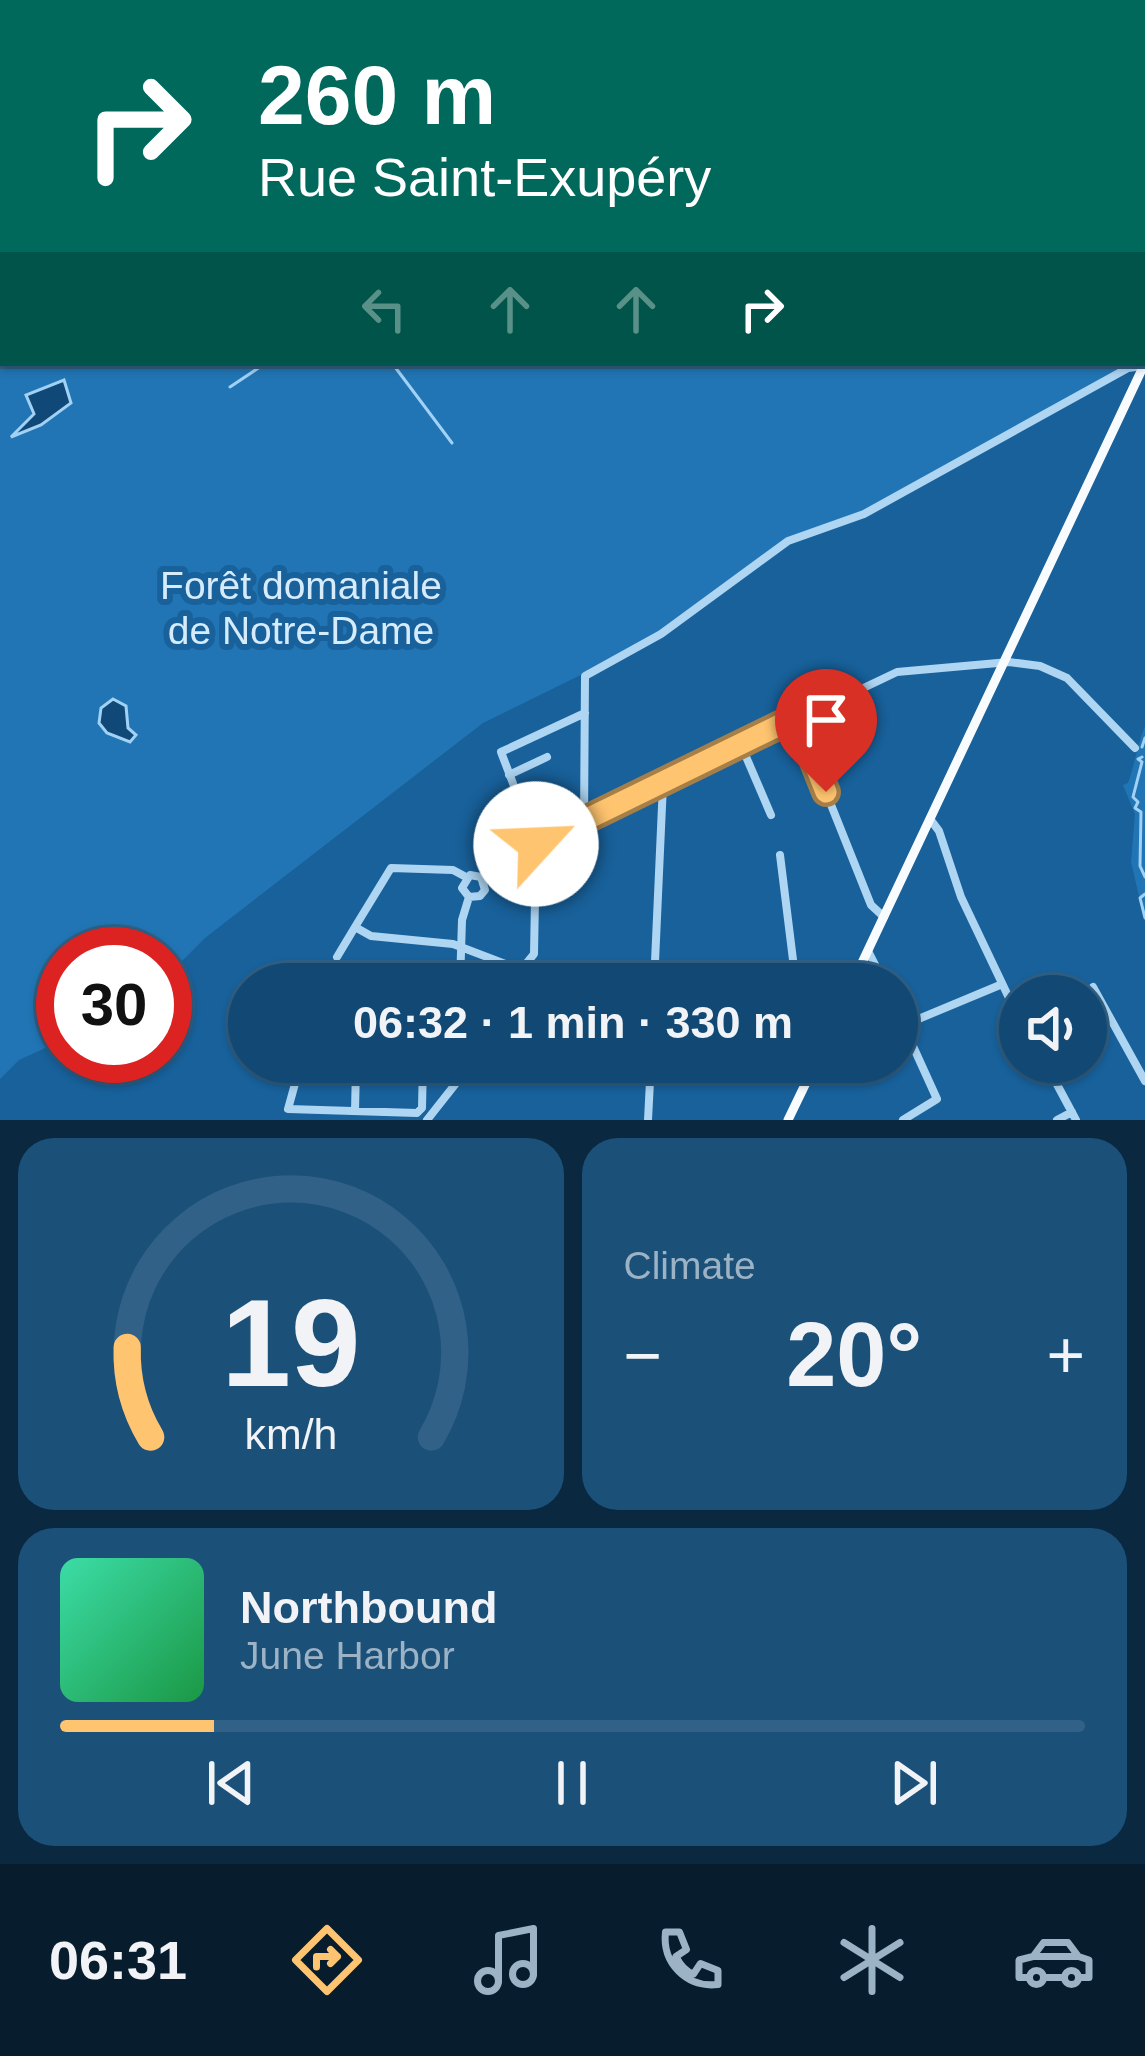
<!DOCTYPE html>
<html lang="en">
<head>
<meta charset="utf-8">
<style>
	body { margin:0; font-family:Helvetica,sans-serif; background:#1b5079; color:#f1f3f6; height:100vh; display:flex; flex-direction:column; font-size:45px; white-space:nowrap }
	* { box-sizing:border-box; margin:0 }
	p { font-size:39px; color:#9cb2c5 }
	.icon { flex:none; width:66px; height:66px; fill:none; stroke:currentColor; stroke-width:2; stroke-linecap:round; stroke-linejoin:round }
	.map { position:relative; height:1120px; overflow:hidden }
	.sheet { display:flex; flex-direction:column; gap:18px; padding:18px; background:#0a2840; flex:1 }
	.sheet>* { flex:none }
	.top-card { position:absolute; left:0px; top:0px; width:1146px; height:366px; box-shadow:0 3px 9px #0004,0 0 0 3px #316186; background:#00695c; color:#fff; overflow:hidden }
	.controls { position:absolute; left:999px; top:975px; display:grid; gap:24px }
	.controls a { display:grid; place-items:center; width:108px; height:108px; border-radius:50%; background:#124974; box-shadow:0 3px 9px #0004,0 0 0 3px #316186; font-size:60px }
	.speed { position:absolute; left:36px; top:927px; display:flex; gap:24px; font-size:60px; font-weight:700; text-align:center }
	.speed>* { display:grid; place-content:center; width:156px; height:156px; border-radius:50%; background:#124974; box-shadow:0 3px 9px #0004,0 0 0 3px #316186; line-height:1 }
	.speed .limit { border:18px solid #d22; background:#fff; color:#111 }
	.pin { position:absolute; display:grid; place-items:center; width:102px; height:102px; color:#fff; margin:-123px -51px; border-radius:50% 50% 50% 0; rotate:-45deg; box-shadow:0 0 12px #0007 }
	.pin .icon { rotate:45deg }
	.me { position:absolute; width:132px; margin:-66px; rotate:65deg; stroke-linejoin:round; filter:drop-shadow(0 0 9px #0008) }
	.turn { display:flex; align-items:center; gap:42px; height:252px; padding:0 60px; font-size:54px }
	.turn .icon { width:156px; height:156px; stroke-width:2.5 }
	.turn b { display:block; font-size:84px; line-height:102px }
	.lanes { display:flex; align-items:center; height:114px; padding:0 60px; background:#0003; justify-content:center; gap:60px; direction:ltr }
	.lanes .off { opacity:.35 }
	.big { font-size:90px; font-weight:700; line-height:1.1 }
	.sheet .widget { flex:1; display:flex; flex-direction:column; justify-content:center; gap:18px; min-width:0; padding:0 42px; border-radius:36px; background:#1b5079 }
	.sheet .dial { align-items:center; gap:0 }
	.dial svg { height:312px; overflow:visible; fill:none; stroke:#316186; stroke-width:7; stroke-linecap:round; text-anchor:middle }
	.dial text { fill:#f1f3f6; stroke:none }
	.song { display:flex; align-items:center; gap:36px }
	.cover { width:144px; height:144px; border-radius:18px; background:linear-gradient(135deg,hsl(160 70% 55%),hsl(140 70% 35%)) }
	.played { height:12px; border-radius:6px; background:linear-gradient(90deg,#ffc46f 15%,#316186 15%) }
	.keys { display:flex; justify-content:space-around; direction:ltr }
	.heat { display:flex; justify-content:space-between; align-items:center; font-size:66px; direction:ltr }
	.sheet .tiles { flex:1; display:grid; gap:18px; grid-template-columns:1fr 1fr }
	.widget:last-child { grid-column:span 2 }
	.trip { position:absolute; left:228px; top:963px; width:690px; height:120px; border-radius:60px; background:#124974; box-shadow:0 3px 9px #0004,0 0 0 3px #316186; font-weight:700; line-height:120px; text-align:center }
	.dock { display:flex; height:192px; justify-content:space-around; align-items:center; background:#071d2e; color:#9cb2c5 }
	.dock .icon { width:84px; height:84px }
	.dock .on { color:#ffc46f }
	.dock b { font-size:54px; color:#f1f3f6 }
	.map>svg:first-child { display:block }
	.green { fill:#2175b4; fill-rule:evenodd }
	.water { fill:#104978; stroke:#a1d1f4; stroke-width:3 }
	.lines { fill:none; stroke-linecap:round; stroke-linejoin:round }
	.stream { stroke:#a1d1f4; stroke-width:3 }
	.minor { stroke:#aed5f2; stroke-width:8 }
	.major { stroke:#f9fcff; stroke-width:9 }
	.route-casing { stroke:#a67f48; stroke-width:30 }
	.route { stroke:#ffc46f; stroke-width:21 }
	.labels { text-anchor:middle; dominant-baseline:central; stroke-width:12; stroke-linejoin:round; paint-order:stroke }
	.park-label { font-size:39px; fill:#d6ecfc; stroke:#18619b }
</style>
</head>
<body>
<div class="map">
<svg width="1145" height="1120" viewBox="0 0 1145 1120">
	<rect width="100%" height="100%" fill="#18619b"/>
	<!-- green -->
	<path class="green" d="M 0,0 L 1145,0 L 1145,367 L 1128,366 L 864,511 L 789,539 L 662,635 L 483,723 L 205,938 L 165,978 L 165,954 L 63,954 L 63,1040 L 19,1060 L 0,1079 ZM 3,3 L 1143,3 L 1143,363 L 3,363 ZM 60,380 L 64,380 L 71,403 L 41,425 L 11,436 L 33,417 L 26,398 L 29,393 Z
		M 1145,726 L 1145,922 L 1131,862 L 1135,814 L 1123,785 L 1128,783 C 1135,764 1137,745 1145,726 Z"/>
	<!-- water -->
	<path class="water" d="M 64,380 L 71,403 L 41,425 L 11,437 L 34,414 L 26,395 Z
		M 113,699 L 126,706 L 128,728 L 136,735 L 130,742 L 107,733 L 99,723 L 101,708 Z"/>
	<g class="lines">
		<!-- stream -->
		<path class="stream" d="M 1143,342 L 1145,343
			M 392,363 L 452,443
			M 230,387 L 266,363
			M 1142,747 L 1145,738
			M 1142,757 L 1138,759 L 1142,762 L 1133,797 L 1138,802 L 1135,808 L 1141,812 L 1140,866 L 1145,877
			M 1145,894 L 1140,898 L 1145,918"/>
		<!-- minor -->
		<path class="minor" d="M 796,717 L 871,905 L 884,917
			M 741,745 L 771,815
			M 509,775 L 547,757
			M 930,819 L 939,831 L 961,897 L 1020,1021
			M 584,822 L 585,676 L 661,634 L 788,541 L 864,514 L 1128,368 L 1143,366
			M 780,855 L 796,984
			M 466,877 L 453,870 L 391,868 L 355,927 L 371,936 L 453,944 L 521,970
			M 481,877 L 503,860 L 897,672 L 1009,662 L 1040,666 L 1067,678 L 1135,748
			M 469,897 L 462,888 L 470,875 L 481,877
			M 469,897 L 480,896 L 485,890 L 481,877
			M 868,951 L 885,984
			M 337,957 L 355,927
			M 326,984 L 329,977
			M 460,984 L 462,920 L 469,897
			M 521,984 L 521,970 L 534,954 L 536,844 L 515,804 L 517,794 L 501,752 L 585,713
			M 654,984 L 663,784
			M 1093,987 L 1145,1081
			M 897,1011 L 937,1099 L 903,1120
			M 904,1025 L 1000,985
			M 301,1062 L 288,1109 L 417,1113 L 422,1108 L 423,1062
			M 1045,1062 L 1076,1120
			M 345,1067 L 356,1067 L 355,1111
			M 427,1120 L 457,1082 L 457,1062
			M 648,1120 L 651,1062
			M 1057,1120 L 1072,1112"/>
		<!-- major -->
		<path class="major" d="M 852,984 L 1145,363
			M 788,1120 L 816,1062"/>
	</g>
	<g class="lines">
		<!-- route casing -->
		<g class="route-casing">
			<path id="route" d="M 536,844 L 796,717 L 826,792"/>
		</g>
		<!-- route -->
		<use href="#route" class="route"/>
	</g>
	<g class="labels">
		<!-- park labels -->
		<g class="park-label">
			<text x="301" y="585">Forêt domaniale<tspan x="301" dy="45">de Notre-Dame</tspan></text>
		</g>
	</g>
</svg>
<div class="controls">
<a><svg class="icon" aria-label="sound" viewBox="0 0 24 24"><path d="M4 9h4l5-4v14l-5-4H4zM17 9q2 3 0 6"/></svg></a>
</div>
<div class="speed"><div class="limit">30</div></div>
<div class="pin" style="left:826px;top:792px;background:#d93025"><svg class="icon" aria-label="arrive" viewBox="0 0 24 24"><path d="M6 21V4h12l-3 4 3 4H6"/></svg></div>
<svg class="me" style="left:536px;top:844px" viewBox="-20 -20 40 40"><circle r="19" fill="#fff"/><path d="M0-13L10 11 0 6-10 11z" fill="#ffc46f"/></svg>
<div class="trip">06:32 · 1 min · 330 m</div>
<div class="top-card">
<div class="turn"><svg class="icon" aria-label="right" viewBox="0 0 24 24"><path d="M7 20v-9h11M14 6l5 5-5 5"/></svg><div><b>260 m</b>Rue Saint-Exupéry</div></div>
<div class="lanes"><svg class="icon off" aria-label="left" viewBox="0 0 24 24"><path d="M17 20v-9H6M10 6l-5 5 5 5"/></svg><svg class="icon off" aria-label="ahead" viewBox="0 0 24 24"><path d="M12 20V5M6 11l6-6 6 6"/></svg><svg class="icon off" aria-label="ahead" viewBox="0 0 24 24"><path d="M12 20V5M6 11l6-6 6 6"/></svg><svg class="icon" aria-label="right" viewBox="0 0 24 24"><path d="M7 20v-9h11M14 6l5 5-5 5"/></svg></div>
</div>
</div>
<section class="sheet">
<div class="tiles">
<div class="widget dial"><svg viewBox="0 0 100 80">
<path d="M14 69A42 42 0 1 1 86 69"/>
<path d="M14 69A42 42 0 0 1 8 46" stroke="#ffc46f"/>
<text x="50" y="56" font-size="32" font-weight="700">19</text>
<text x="50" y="72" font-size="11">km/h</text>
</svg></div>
<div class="widget"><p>Climate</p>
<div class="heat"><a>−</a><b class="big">20°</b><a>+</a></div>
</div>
<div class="widget">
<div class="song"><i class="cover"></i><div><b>Northbound</b><p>June Harbor</p></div></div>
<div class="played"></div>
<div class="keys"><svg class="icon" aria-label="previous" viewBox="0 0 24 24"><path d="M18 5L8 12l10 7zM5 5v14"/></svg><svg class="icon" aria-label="pause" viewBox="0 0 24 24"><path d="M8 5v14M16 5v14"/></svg><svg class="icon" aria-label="next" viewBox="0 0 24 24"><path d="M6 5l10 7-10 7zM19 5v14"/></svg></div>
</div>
</div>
</section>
<nav class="dock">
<b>06:31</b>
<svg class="icon on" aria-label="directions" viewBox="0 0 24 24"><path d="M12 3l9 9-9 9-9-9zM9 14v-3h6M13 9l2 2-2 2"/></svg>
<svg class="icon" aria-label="music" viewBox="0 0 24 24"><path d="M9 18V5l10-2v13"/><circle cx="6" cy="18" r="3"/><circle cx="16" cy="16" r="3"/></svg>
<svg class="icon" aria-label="phone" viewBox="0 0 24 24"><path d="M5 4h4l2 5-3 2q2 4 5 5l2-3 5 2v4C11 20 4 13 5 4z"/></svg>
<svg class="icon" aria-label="climate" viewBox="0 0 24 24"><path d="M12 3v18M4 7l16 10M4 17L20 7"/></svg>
<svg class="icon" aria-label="car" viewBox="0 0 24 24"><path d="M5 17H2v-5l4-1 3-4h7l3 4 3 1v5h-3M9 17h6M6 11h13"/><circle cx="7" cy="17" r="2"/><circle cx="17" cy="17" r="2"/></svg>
</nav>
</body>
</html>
